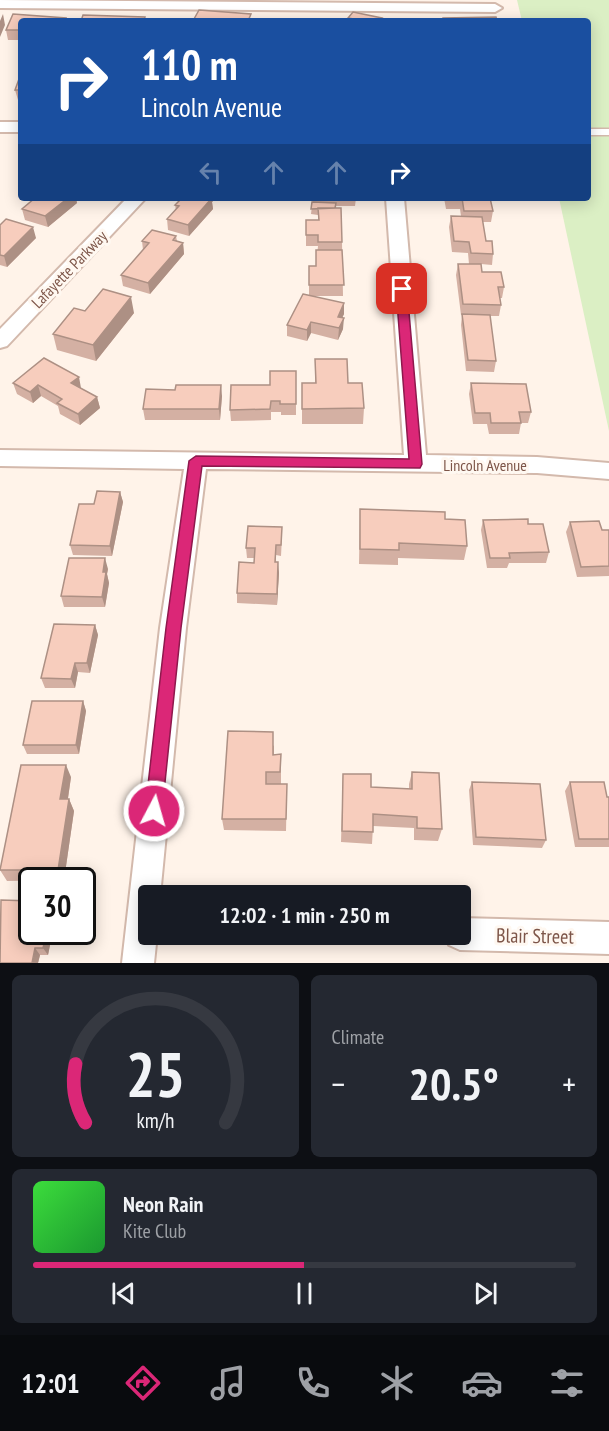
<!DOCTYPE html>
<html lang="en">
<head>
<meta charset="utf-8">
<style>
	body { margin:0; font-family:"PT Sans Narrow",sans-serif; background:#242831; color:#f1f3f6; height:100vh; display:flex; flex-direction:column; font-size:22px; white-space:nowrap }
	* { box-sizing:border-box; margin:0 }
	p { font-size:20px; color:#9ea1a6 }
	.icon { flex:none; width:33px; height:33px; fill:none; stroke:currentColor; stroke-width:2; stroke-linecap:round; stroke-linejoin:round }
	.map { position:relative; height:963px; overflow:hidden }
	.sheet { display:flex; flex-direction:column; gap:12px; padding:12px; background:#0d0f14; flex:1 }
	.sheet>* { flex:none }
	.hud { position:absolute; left:18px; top:18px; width:573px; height:183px; border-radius:6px; box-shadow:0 3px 15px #0003; background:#1a4fa0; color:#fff; overflow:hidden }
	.speed { position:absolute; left:18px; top:867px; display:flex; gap:12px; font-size:30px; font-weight:700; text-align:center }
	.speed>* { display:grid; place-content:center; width:78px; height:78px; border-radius:50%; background:#171b24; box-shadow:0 3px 15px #0003; line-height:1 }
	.speed .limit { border:3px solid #111; border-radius:9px; background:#fff; color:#111 }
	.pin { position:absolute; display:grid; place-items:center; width:51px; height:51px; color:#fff; margin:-26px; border-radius:12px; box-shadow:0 3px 9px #0006 }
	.me { position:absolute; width:66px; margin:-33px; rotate:6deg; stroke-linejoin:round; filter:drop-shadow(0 0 4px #0008) }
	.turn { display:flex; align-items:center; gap:21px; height:126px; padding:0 24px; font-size:27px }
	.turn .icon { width:78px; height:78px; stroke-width:2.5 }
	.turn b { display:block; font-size:42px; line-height:51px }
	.lanes { display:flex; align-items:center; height:57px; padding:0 24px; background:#0003; justify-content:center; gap:30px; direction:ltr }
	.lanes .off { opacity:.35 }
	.big { font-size:45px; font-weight:800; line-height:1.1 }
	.sheet .tile { flex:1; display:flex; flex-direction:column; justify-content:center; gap:9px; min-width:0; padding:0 21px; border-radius:9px; background:#242831 }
	.sheet .dial { align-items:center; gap:0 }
	.dial svg { height:156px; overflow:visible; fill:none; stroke:#363941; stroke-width:7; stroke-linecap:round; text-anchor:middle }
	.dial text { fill:#f1f3f6; stroke:none }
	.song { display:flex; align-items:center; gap:18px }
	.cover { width:72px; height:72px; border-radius:9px; background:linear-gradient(135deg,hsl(120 70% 55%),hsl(130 70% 35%)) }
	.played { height:6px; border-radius:3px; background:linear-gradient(90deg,#db2777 50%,#363941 50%) }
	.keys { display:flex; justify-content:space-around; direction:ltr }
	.heat { display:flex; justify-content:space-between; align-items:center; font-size:33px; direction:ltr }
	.sheet .tiles { flex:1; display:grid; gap:12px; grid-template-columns:1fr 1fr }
	.tile:last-child { grid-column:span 2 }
	.trip { position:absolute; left:138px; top:885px; width:333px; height:60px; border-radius:6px; background:#171b24; box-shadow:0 3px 15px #0003; font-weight:800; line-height:60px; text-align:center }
	.tabs { display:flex; height:96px; justify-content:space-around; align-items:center; background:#090b0e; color:#9ea1a6 }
	.tabs .icon { width:42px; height:42px }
	.tabs .on { color:#db2777 }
	.tabs b { font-size:27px; color:#f1f3f6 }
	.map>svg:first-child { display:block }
	.green { fill:#dbefc4 }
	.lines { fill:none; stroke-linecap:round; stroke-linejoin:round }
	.service-casing { stroke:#d3b9ac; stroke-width:3 }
	.minor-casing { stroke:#d3b9ac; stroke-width:4 }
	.service { fill:#fff; fill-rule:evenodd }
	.minor { fill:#fff; fill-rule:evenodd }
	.wall { fill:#d4b0a3 }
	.shaded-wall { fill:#ad9084 }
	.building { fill:#f7cdbd; stroke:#ad9084; stroke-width:1.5 }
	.route { fill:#db2777; stroke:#8e194d; stroke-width:1.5 }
	.labels { text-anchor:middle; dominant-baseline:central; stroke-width:6; stroke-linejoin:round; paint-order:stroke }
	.street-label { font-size:16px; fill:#7d5548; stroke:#fff8f1 }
	.near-street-label { font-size:20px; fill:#7d5548; stroke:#fff8f1 }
</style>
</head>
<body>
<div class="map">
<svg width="609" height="963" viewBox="0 0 609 963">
	<rect width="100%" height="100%" fill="#fff3e9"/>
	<!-- green -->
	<path class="green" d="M 517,0 L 609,0 L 609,431 L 559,198 L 588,198 L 588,21 L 522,21 Z"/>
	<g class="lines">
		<!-- service casing -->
		<g class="service-casing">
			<path id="service" d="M 588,129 L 609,129 L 609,135 L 588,135 Z"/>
		</g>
		<!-- minor casing -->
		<g class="minor-casing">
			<path id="minor" d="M 0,0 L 495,4 L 502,8 L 495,12 L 0,8 Z
				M 0,122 L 21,122 L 21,132 L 0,132 Z
				M 127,198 L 146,198 L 7,346 L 0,348 L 0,329 Z
				M 386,198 L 404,198 L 426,455 L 537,457 L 609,463 L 609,479 L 537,473 L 206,469 L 186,628 L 160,896 L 148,896 L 148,934 L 157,934 L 154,963 L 122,963 L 160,628 L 184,469 L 0,466 L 0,450 L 404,455 Z
				M 460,918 L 609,922 L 609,954 L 460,950 L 449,945 L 445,934 L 460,934 Z"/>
		</g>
		<!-- service -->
		<use href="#service" class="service"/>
		<!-- minor -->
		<use href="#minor" class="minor"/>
	</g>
	<!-- wall -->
	<path class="wall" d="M 13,14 L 66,18 L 67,21 L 21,21 L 21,40 L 8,40 L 6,30 Z
		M 194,19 L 251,21 L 194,21 Z
		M 21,79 L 21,100 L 18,100 L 15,90 Z
		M 182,198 L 216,198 L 212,202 L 213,209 L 189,236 L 168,230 L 167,219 L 176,210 L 175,205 Z
		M 313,198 L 356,198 L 355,206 L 336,206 L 342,242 L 343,296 L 312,296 L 344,314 L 342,318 L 343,329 L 338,340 L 311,333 L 307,341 L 287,336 L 287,325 L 309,295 L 309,266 L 316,266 L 318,246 L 306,246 L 306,220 L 318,220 L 318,215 L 311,214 Z
		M 444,198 L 490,198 L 493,211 L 491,222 L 483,222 L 486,241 L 493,254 L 492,265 L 481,264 L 482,272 L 504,287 L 502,298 L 500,298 L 501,305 L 499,316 L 490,316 L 496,361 L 494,372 L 466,371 L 461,325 L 462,315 L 461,315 L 456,275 L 458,264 L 469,264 L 468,253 L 452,252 L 449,227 L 451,216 L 461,216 L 460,209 L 446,209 Z
		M 76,199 L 77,203 L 48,227 L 25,220 L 22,209 Z
		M 0,225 L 36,238 L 7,267 L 0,265 Z
		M 176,236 L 177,241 L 183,243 L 184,254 L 150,294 L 123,286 L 121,275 L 143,250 L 142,241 Z
		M 85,311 L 134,313 L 96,361 L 57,350 L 53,334 Z
		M 315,359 L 348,383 L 364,408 L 363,424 L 302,424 L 302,383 L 315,383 Z
		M 296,371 L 296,415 L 281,415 L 281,412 L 271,412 L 271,420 L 231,421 L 230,410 L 270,385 Z
		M 13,383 L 81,388 L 97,397 L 100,408 L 80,425 L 60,414 L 58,406 L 41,396 L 33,403 L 17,394 Z
		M 471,383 L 531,412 L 528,423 L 521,423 L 519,434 L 489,434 L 487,424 L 473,424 L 469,394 Z
		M 222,396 L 220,420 L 145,420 L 143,409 Z
		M 120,492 L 123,502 L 112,556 L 73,555 L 70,545 L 94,504 Z
		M 360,509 L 445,519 L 467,546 L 464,560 L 398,558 L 398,565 L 359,564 Z
		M 483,520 L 528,524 L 549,552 L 546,563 L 509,563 L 507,568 L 487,568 L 481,530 Z
		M 570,522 L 602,530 L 609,530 L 609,576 L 577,577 L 566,532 Z
		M 282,537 L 281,556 L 276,555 L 276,562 L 279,573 L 277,605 L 237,603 L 237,593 L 254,563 L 254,558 L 247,558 L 246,548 Z
		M 108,569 L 107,574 L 109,583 L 105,607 L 64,607 L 61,596 Z
		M 95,625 L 98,635 L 90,673 L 78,672 L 75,688 L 45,688 L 41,678 Z
		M 83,701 L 86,711 L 79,754 L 27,754 L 23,745 Z
		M 274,745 L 274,755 L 281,754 L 281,784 L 287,784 L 286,831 L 224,830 L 222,819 Z
		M 412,772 L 442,829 L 438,841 L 414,840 L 414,828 L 373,826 L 372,844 L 341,842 L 343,774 L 371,787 L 409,789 L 409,784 Z
		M 71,777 L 68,799 L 69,799 L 74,811 L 64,880 L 7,881 L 0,870 Z
		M 472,782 L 546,840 L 542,848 L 473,845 L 469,790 Z
		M 570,782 L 607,797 L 609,797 L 609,847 L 575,847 L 565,791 Z
		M 32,932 L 49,932 L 52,935 L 48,955 L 40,955 L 38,963 Z"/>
	<!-- shaded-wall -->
	<path class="shaded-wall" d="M 3,14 L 5,25 L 0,37 L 0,21 Z
		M 68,198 L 77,198 L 76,199 L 77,203 L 48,227 L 45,216 Z
		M 207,198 L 216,198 L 212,202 L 213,209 L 189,236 L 188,225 Z
		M 33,227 L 36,238 L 7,267 L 4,256 Z
		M 183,243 L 184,254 L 150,294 L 148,283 Z
		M 131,297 L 134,313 L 96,361 L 93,345 Z
		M 344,303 L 344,314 L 337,328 L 338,317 Z
		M 344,318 L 343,329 L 338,340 L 339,328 Z
		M 311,322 L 311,333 L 307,341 L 307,330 Z
		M 79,377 L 81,388 L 74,394 L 71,383 Z
		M 38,385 L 41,396 L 33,403 L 30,392 Z
		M 221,385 L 222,396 L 220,420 L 219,409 Z
		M 97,397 L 100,408 L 80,425 L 78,414 Z
		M 120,492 L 123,502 L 112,556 L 110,546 Z
		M 105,558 L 108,569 L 107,574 L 109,583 L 105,607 L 102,597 L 103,572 Z
		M 278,562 L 279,573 L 277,605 L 277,594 Z
		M 95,625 L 98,635 L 90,673 L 87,663 Z
		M 75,663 L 78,672 L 75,688 L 71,679 Z
		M 83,701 L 86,711 L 79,754 L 76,745 Z
		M 66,765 L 71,777 L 66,811 L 60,799 Z
		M 69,799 L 74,811 L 64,880 L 58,870 Z
		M 44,932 L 49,932 L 52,935 L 48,955 L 43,948 Z
		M 35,948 L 40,955 L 38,963 L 32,963 Z"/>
	<!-- building -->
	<path class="building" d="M 199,10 L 251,14 L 248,21 L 215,21 L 194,19 Z
		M 353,12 L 382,18 L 379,21 L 353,21 L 354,19 L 348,18 Z
		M 13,14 L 66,18 L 65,21 L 21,21 L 21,30 L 6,30 Z
		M 83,15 L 145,17 L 144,21 L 81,21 Z
		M 496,17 L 497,21 L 443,21 L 443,18 Z
		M 19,79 L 21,79 L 21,90 L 15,90 Z
		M 35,198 L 68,198 L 45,216 L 22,209 Z
		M 182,198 L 212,198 L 188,225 L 167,219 L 179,206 L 175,205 Z
		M 462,198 L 490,198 L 493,211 L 464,211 Z
		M 312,202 L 336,203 L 335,208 L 311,209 Z
		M 318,208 L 341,208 L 342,242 L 318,242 L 318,235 L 306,235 L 306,220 L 319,220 Z
		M 451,216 L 482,217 L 486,241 L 492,241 L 493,254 L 471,253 L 469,242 L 454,241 Z
		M 6,219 L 33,227 L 4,256 L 0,255 L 0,225 Z
		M 152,230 L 176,236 L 173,240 L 183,243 L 148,283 L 121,275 L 149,243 L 142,241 Z
		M 316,250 L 342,250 L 344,285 L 309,285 L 309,266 L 316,266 Z
		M 458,264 L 481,264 L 482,272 L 501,272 L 504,287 L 498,287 L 501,305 L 463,304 Z
		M 103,289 L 131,297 L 93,345 L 53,334 L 74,308 L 85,311 Z
		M 303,294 L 344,303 L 338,317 L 344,318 L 339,328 L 311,322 L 307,330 L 287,325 Z
		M 462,314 L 490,315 L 496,361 L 468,360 Z
		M 44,358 L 79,377 L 71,383 L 97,397 L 78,414 L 57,403 L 62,399 L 38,385 L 30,392 L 13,383 Z
		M 315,359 L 347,359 L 348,383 L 362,383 L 364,408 L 302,409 L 302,383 L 316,383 Z
		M 270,371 L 296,371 L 296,404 L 280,404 L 280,401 L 271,401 L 270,409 L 230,410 L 231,385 L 270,385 Z
		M 471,383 L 526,384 L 531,412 L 519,412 L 521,423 L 491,423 L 490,413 L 475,413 Z
		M 176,385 L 221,385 L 219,409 L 143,409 L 146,389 L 175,390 Z
		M 97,491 L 120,492 L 110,546 L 70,545 L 79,504 L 94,504 Z
		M 360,509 L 445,512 L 445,519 L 465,520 L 467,546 L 399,543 L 399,550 L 360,549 Z
		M 528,519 L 528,524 L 543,524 L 549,552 L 509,553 L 510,558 L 490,558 L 483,520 Z
		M 599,521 L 602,530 L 609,530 L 609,566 L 581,567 L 570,522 Z
		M 248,526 L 282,527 L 281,545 L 276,545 L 275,562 L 278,562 L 277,594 L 237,593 L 239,562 L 254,563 L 255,548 L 246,548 Z
		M 69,558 L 105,558 L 103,572 L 106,572 L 102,597 L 61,596 Z
		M 54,624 L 95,625 L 87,663 L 75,663 L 71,679 L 41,678 Z
		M 32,701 L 83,701 L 76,745 L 23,745 Z
		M 228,731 L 273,732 L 273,755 L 281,754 L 280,772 L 266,772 L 266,784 L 287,784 L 286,819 L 222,819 Z
		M 21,765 L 66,765 L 60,799 L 69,799 L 58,870 L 0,870 Z
		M 412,772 L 439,773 L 442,829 L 417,828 L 417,817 L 373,814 L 373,832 L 342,831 L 343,774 L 371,774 L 371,787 L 412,789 Z
		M 472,782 L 540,784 L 546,840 L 476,837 Z
		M 570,782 L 604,782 L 607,797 L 609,797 L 609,839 L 579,839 Z
		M 1,900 L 32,901 L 32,932 L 47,932 L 43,948 L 35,948 L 32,963 L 0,963 Z"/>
	<!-- route -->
	<path class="route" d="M 402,285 L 407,289 L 422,464 L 420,468 L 202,466 L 181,628 L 162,811 L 160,817 L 154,820 L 148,817 L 145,811 L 166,628 L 189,461 L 196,456 L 409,459 L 396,289 Z"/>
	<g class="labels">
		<!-- street labels -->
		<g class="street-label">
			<text transform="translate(69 269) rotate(-46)">Lafayette Parkway</text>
			<text x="485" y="465">Lincoln Avenue</text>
		</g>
		<!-- near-street labels -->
		<g class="near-street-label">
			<text transform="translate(535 936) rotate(1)">Blair Street</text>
		</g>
	</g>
</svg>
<div class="speed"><div class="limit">30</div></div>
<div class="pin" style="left:402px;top:289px;background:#d93025"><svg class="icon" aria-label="arrive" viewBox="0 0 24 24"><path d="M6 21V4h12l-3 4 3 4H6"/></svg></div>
<svg class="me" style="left:154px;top:811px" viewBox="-20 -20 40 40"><circle r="17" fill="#db2777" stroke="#fff" stroke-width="3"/><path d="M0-11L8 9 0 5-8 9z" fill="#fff"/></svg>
<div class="trip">12:02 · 1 min · 250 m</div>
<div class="hud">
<div class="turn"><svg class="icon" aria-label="right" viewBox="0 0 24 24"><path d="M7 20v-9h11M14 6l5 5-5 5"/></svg><div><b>110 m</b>Lincoln Avenue</div></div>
<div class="lanes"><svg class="icon off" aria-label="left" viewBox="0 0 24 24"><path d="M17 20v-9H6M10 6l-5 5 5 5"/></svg><svg class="icon off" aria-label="ahead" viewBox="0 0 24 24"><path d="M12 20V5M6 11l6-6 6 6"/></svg><svg class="icon off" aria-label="ahead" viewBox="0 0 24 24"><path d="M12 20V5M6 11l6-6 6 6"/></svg><svg class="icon" aria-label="right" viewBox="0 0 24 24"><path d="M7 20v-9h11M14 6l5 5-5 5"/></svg></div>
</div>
</div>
<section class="sheet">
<div class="tiles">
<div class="tile dial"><svg viewBox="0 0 100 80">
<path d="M14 69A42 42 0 1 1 86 69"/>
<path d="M14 69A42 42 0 0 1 9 39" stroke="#db2777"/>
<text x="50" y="56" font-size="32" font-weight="700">25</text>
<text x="50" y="72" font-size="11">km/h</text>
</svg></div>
<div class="tile"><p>Climate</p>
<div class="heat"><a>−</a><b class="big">20.5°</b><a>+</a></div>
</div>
<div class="tile">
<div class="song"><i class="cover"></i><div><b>Neon Rain</b><p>Kite Club</p></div></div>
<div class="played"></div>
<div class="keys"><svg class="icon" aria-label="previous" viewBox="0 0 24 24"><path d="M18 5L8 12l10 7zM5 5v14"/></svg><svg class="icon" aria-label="pause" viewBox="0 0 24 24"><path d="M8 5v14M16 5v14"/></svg><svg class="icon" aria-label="next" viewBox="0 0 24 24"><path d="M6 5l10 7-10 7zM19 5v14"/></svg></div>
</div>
</div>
</section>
<nav class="tabs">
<b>12:01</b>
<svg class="icon on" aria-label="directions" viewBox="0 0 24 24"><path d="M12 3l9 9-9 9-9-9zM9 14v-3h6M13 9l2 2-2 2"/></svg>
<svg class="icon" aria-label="music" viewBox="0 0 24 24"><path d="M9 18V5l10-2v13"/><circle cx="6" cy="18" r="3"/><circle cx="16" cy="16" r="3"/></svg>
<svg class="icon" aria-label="phone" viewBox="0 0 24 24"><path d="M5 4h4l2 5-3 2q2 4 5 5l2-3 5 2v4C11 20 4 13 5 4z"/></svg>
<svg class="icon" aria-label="climate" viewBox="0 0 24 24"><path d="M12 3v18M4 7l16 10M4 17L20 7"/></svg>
<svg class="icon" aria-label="car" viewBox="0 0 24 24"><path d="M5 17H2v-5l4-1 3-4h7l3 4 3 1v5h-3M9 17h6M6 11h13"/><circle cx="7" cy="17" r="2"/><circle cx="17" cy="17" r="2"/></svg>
<svg class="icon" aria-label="filters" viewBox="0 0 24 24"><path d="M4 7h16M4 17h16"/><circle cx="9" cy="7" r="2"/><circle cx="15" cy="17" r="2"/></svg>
</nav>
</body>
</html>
